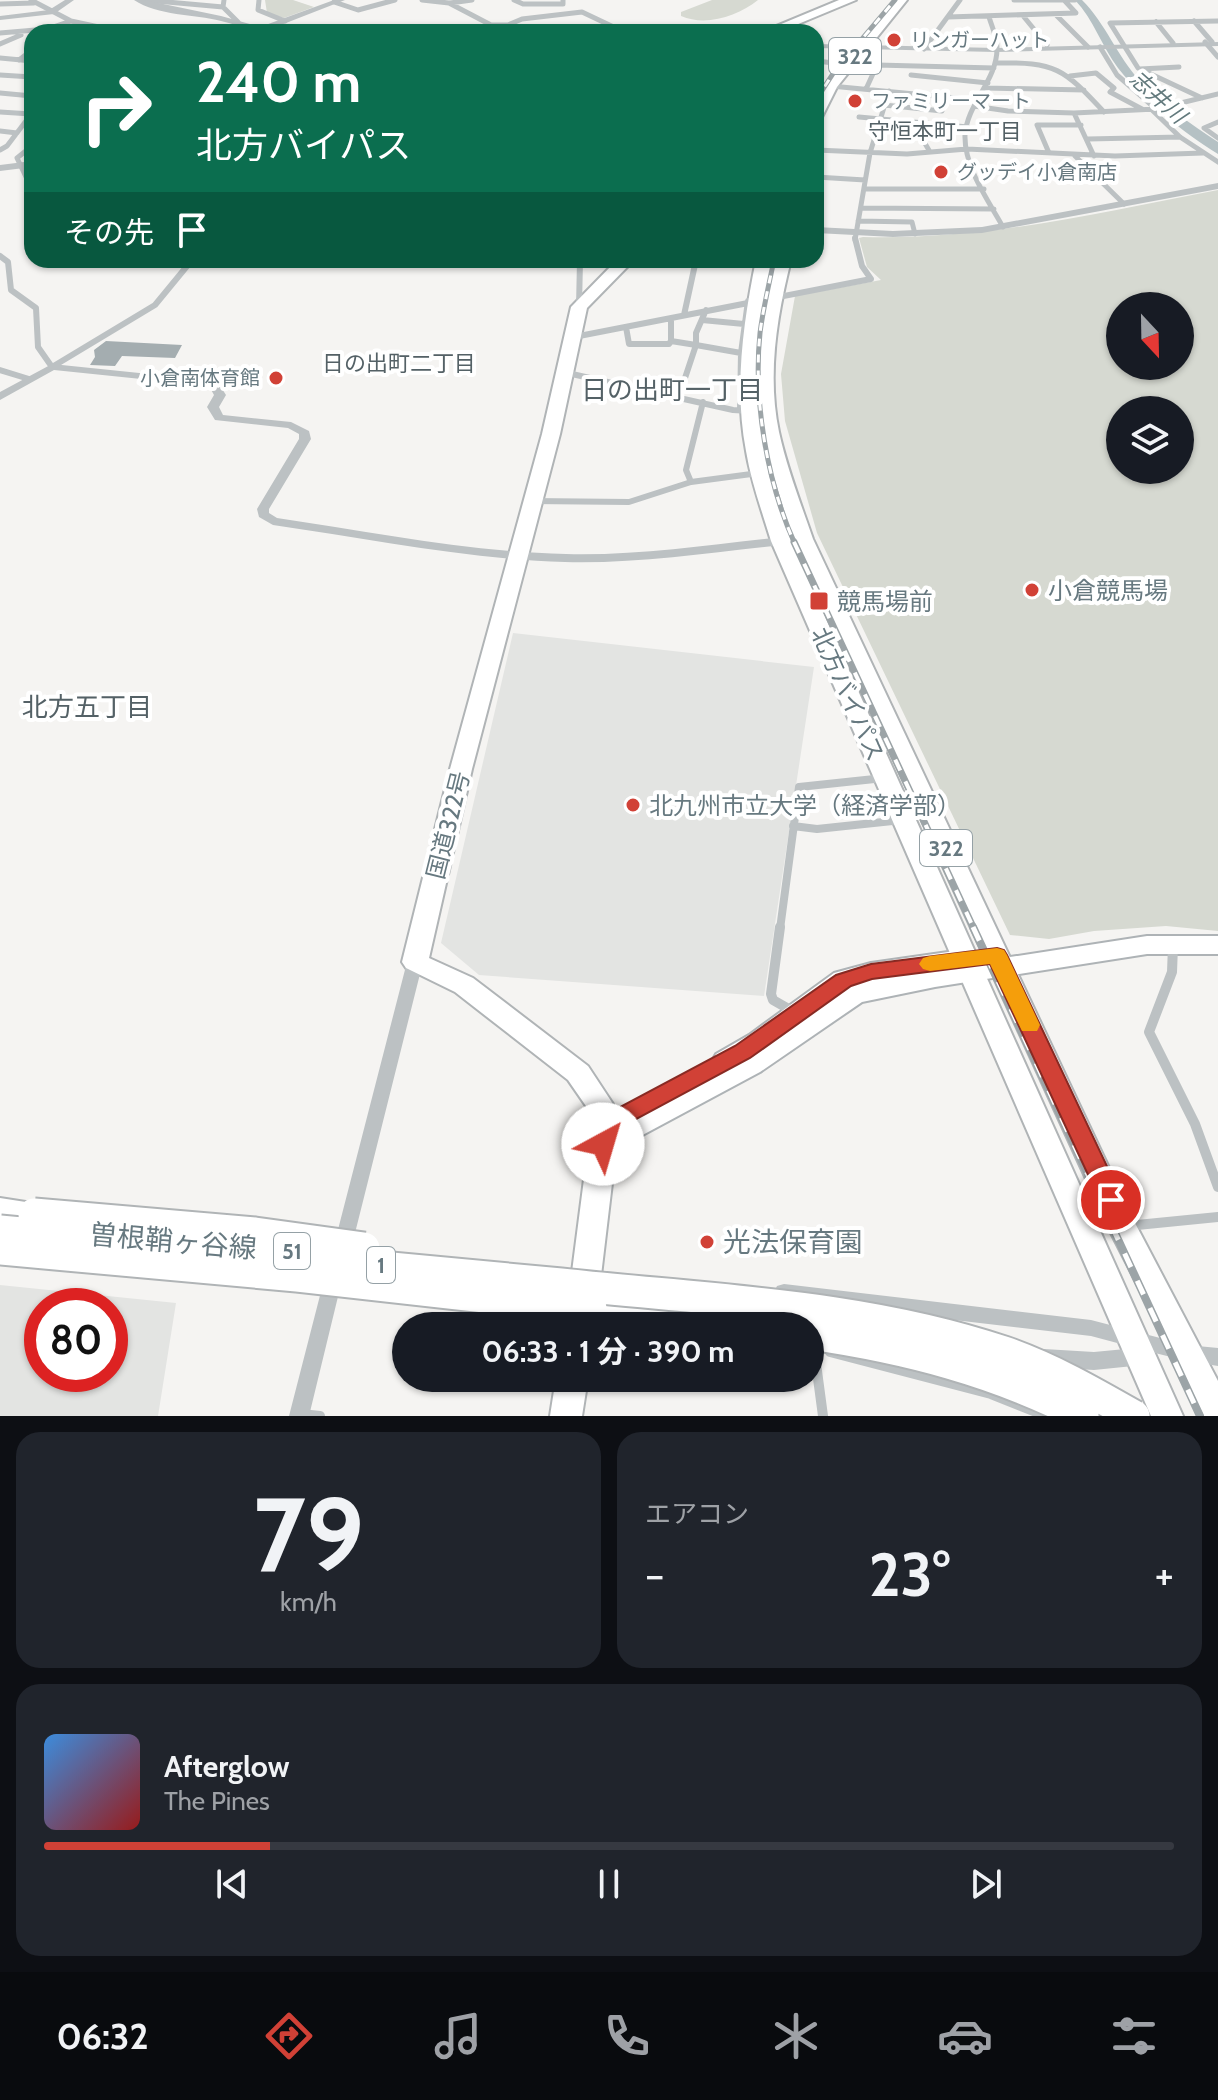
<!DOCTYPE html>
<html lang="ja">
<head>
<meta charset="utf-8">
<style>
	body { margin:0; font-family:Cabin,"Noto Sans JP",sans-serif; background:#20242c; color:#f1f3f6; height:100vh; display:flex; flex-direction:column; font-size:30px; white-space:nowrap }
	* { box-sizing:border-box; margin:0 }
	p { font-size:26px; color:#9ea1a6 }
	.icon { flex:none; width:44px; height:44px; fill:none; stroke:currentColor; stroke-width:2; stroke-linecap:round; stroke-linejoin:round }
	.map { position:relative; height:1416px; overflow:hidden }
	.details { display:flex; flex-direction:column; gap:16px; padding:16px; background:#0d0f14; flex:1 }
	.details>* { flex:none }
	.guide { position:absolute; left:24px; top:24px; width:800px; height:244px; border-radius:24px; box-shadow:0 2px 6px #0004; background:#0b6e4f; color:#fff; overflow:hidden }
	.needle { width:52px; rotate:158deg }
	.tools { position:absolute; left:1106px; top:292px; display:grid; gap:16px }
	.tools a { display:grid; place-items:center; width:88px; height:88px; border-radius:50%; background:#171b24; box-shadow:0 2px 6px #0004; font-size:40px }
	.speed { position:absolute; left:24px; top:1288px; display:flex; gap:16px; font-size:40px; font-weight:700; text-align:center }
	.speed>* { display:grid; place-content:center; width:104px; height:104px; border-radius:50%; background:#171b24; box-shadow:0 2px 6px #0004; line-height:1 }
	.speed .limit { border:12px solid #d22; background:#fff; color:#111 }
	.pin { position:absolute; display:grid; place-items:center; width:68px; height:68px; color:#fff; margin:-34px; border:4px solid #fff; border-radius:50%; box-shadow:0 2px 8px #0007 }
	.me { position:absolute; width:88px; margin:-44px; rotate:39deg; stroke-linejoin:round; filter:drop-shadow(0 0 6px #0008) }
	.turn { display:flex; align-items:center; gap:28px; height:168px; padding:0 40px; font-size:36px }
	.turn .icon { width:104px; height:104px; stroke-width:2.5 }
	.turn b { display:block; font-size:56px; line-height:68px }
	.then { display:flex; align-items:center; height:76px; padding:0 40px; background:#0003; gap:16px; font-size:30px }
	.big { font-size:60px; font-weight:700; line-height:1.1 }
	.details .tile { flex:1; display:flex; flex-direction:column; justify-content:center; gap:12px; min-width:0; padding:0 28px; border-radius:24px; background:#20242c }
	.details .dial { align-items:center; gap:0 }
	.dial b { font-size:104px; line-height:1 }
	.song { display:flex; align-items:center; gap:24px }
	.cover { width:96px; height:96px; border-radius:12px; background:linear-gradient(135deg,hsl(210 70% 55%),hsl(0 70% 35%)) }
	.played { height:8px; border-radius:4px; background:linear-gradient(90deg,#d14136 20%,#363941 20%) }
	.keys { display:flex; justify-content:space-around; direction:ltr }
	.heat { display:flex; justify-content:space-between; align-items:center; font-size:44px; direction:ltr }
	.details .tiles { flex:1; display:grid; gap:16px; grid-template-columns:1fr 1fr }
	.tile:last-child { grid-column:span 2 }
	.trip { position:absolute; left:392px; top:1312px; width:432px; height:80px; border-radius:40px; background:#171b24; box-shadow:0 2px 6px #0004; font-weight:700; line-height:80px; text-align:center }
	.menu { display:flex; height:128px; justify-content:space-around; align-items:center; background:#090b0e; color:#9ea1a6 }
	.menu .icon { width:56px; height:56px }
	.menu .selected { color:#d14136 }
	.menu b { font-size:36px; color:#f1f3f6 }
	.map>svg:first-child { display:block }
	.built { fill:#e3e4e2; fill-rule:evenodd }
	.green { fill:#d6d9d1; fill-rule:evenodd }
	.water { fill:#b5c1c4 }
	.building { fill:#a4adb0 }
	.lines { fill:none; stroke-linecap:round; stroke-linejoin:round }
	.primary-casing { stroke:#aeb3b6; stroke-width:4 }
	.trunk-casing { stroke:#b0b4b6; stroke-width:4 }
	.motorway-casing { stroke:#b0b4b6; stroke-width:4 }
	.minor-far3 { stroke:#bcc1c3; stroke-width:5 }
	.minor-far2 { stroke:#bcc1c3; stroke-width:6 }
	.minor-far1 { stroke:#bcc1c3; stroke-width:8 }
	.minor { stroke:#bcc1c3; stroke-width:10 }
	.tertiary { fill:#bcc1c3; fill-rule:evenodd }
	.primary { fill:#fff; fill-rule:evenodd }
	.trunk { fill:#fff; fill-rule:evenodd }
	.motorway { fill:#fff; fill-rule:evenodd }
	.rail-far2-casing { stroke:#9ca4a7; stroke-width:5 }
	.rail-far1-casing { stroke:#9ca4a7; stroke-width:7 }
	.rail-casing { stroke:#9ca4a7; stroke-width:8 }
	.rail-far2 { stroke:#fff; stroke-width:3; stroke-dasharray:8; stroke-linecap:butt }
	.rail-far1 { stroke:#fff; stroke-width:4; stroke-dasharray:12; stroke-linecap:butt }
	.rail { stroke:#fff; stroke-width:5; stroke-dasharray:15; stroke-linecap:butt }
	.motorway-bridge-casing { stroke:#b0b4b6; stroke-width:35; stroke-linecap:butt }
	.motorway-bridge { stroke:#fff; stroke-width:31 }
	.route { fill:#d14136; stroke:#882a23; stroke-width:2 }
	.slow { fill:#f59e0b }
	.poi-dot { fill:#d14136; stroke:#fff; stroke-width:3 }
	.labels { text-anchor:middle; dominant-baseline:central; stroke-width:8; stroke-linejoin:round; paint-order:stroke }
	.far-poi-label { font-size:20px; fill:#677980; stroke:#fff; text-anchor:start }
	.shield { fill:#fff; stroke:#95a1a6; stroke-width:2 }
	.shield-label { font-size:22px; font-weight:bold; fill:#677980 }
	.far-water-label { font-size:22px; font-style:italic; fill:#637a7d; stroke:#fff }
	.far-neighbourhood-label { font-size:22px; fill:#546166; stroke:#fff }
	.poi-label { font-size:24px; fill:#677980; stroke:#fff; text-anchor:start }
	.street-label { font-size:24px; fill:#677980; stroke:#fff }
	.neighbourhood-label { font-size:26px; fill:#546166; stroke:#fff }
	.near-street-label { font-size:28px; fill:#677980; stroke:#fff }
	.near-poi-label { font-size:28px; fill:#677980; stroke:#fff; text-anchor:start }
</style>
</head>
<body>
<div class="map">
<svg width="1218" height="1416" viewBox="0 0 1218 1416">
	<rect width="100%" height="100%" fill="#f5f4f2"/>
	<!-- built -->
	<path class="built" d="M 513,633 L 814,667 L 764,996 L 479,975 L 441,943 Z
		M 0,1285 L 176,1303 L 158,1416 L 0,1416 ZM 42,1306 L 110,1306 L 110,1374 L 42,1374 Z"/>
	<!-- green -->
	<path class="green" d="M 265,0 L 293,0 L 314,7 L 284,18 L 267,13 Z
		M 712,0 L 758,0 C 738,16 706,27 681,16 L 681,12 Z
		M 1218,190 L 1218,931 L 1166,926 L 1094,931 L 1049,939 L 1010,935 L 817,533 L 785,421 L 781,374 L 795,296 L 881,280 L 867,267 L 859,238 L 863,237 C 987,240 1098,213 1218,190 ZM 1120,306 L 1180,306 L 1180,366 L 1120,366 ZM 1120,410 L 1180,410 L 1180,470 L 1120,470 Z"/>
	<!-- water -->
	<path class="water" d="M 1075,0 L 1082,0 C 1106,24 1117,56 1140,81 C 1162,105 1191,124 1218,142 L 1218,154 C 1185,134 1142,99 1118,68 C 1102,47 1094,20 1075,0 Z"/>
	<!-- building -->
	<path class="building" d="M 106,341 L 182,345 L 175,358 L 122,356 L 115,366 L 90,365 L 95,357 L 94,350 Z"/>
	<g class="lines">
		<!-- primary casing -->
		<g class="primary-casing">
			<path id="primary" d="M 1147,936 L 1218,936 L 1218,954 L 1147,954 L 935,987 L 862,1002 L 760,1072 L 637,1138 L 604,1144 L 594,1141 L 590,1133 L 594,1125 L 622,1120 L 719,1069 L 712,1061 L 716,1054 L 749,1035 L 834,973 L 871,963 L 955,951 L 964,954 L 968,960 L 965,964 Z"/>
		</g>
		<!-- trunk casing -->
		<g class="trunk-casing">
			<path id="trunk" d="M 839,0 L 856,0 L 779,32 L 762,32 Z
				M 895,0 L 907,0 L 837,87 L 821,119 L 816,120 L 816,102 L 824,86 Z
				M 617,260 L 634,260 L 587,308 L 560,434 L 472,769 L 429,958 L 473,978 L 588,1066 L 613,1104 L 618,1133 L 595,1326 L 565,1326 L 590,1133 L 586,1106 L 568,1080 L 455,992 L 406,968 L 402,962 L 450,769 L 542,434 L 571,307 Z
				M 756,260 L 772,260 L 763,310 L 775,260 L 791,260 C 777,316 767,375 779,432 C 787,469 801,504 813,539 L 1136,1225 L 1218,1381 L 1218,1416 L 1204,1416 L 1108,1227 L 793,539 L 762,438 L 769,475 L 791,541 L 1183,1416 L 1151,1416 L 771,541 C 762,511 751,482 746,451 C 734,388 743,323 756,260 Z
				M 556,1378 L 588,1378 L 582,1416 L 550,1416 Z"/>
		</g>
		<!-- motorway casing -->
		<g class="motorway-casing">
			<path id="motorway" d="M 0,1198 L 45,1205 L 50,1214 L 45,1223 L 34,1227 L 0,1224 Z
				M 591,1295 L 745,1312 L 757,1316 L 762,1326 C 713,1326 623,1334 579,1319 L 574,1309 L 579,1299 Z"/>
		</g>
		<!-- minor-far3 -->
		<path class="minor-far3" d="M 31,0 L 71,21 L 122,32
			M 145,0 L 223,7
			M 224,0 L 223,7 L 238,22
			M 259,0 L 258,10 L 285,21
			M 422,0 L 449,3 L 491,25 L 508,25 L 522,19 L 582,12 L 620,30
			M 514,0 L 523,4 L 563,4 L 563,0
			M 1014,0 L 1075,0
			M 334,2 L 358,10 L 395,0
			M 450,3 L 472,0
			M 0,4 L 34,3
			M 1057,16 L 1088,47
			M 948,17 L 1076,13 L 1064,0
			M 989,17 C 992,27 997,37 997,47 C 998,80 967,103 965,135 C 964,167 988,200 1003,227
			M 1024,17 L 1047,45
			M 1194,21 L 1212,42
			M 1156,22 L 1173,43
			M 609,32 L 655,32
			M 0,33 L 47,29 L 71,21
			M 1205,42 L 1218,57
			M 0,44 L 21,35
			M 1100,47 L 1117,75 L 1156,109
			M 924,49 L 960,0
			M 0,58 L 32,61
			M 19,60 L 32,50
			M 816,61 L 834,63
			M 995,63 C 1056,62 1063,68 1104,112
			M 1140,69 L 1179,67
			M 0,75 L 32,77
			M 911,75 L 988,83
			M 1070,76 L 1096,73 L 1114,88 L 1110,92 L 1142,109
			M 831,86 L 977,100
			M 986,88 L 1084,90
			M 866,89 L 877,65 L 994,68
			M 0,93 L 32,96
			M 1202,98 L 1138,68 L 1110,23 L 1218,21
			M 884,105 L 942,111 L 945,97
			M 974,106 L 1008,111 L 1074,113 L 1094,156
			M 1151,109 L 1180,137 L 1218,162
			M 0,112 L 31,114
			M 1074,113 L 1156,109 L 1218,94
			M 859,117 L 968,127
			M 1218,122 L 1204,128 L 1218,138
			M 0,131 L 17,133
			M 1088,139 L 1180,137
			M 923,140 L 930,152
			M 32,146 L 17,158 L 27,179 L 32,182
			M 0,150 L 7,146 L 32,113
			M 816,150 L 907,154 L 967,149 L 1115,156 L 1203,153
			M 1049,153 L 1037,125 L 1081,125
			M 1075,156 L 1124,204
			M 816,177 L 865,180
			M 864,189 L 984,189
			M 861,208 L 994,209
			M 858,221 L 912,222 L 915,234
			M 855,240 L 870,153 L 889,91"/>
		<!-- minor-far2 -->
		<path class="minor-far2" d="M 0,256 L 8,262 L 11,290 L 36,308 L 38,347 L 52,367 L 155,305 L 192,260
			M 579,307 L 580,260
			M 706,310 L 696,333 L 696,345 L 741,353
			M 684,315 L 696,260
			M 671,318 L 671,341 L 696,345 L 679,396
			M 702,320 L 744,324
			M 626,327 L 629,344 L 669,344 L 671,341
			M 574,337 L 871,279 L 862,266 L 855,238
			M 0,370 L 29,379
			M 563,372 L 733,410 L 750,411
			M 740,410 L 741,353 L 748,301
			M 691,482 L 686,470 L 703,402
			M 532,501 L 629,502 L 691,482 L 759,473"/>
		<!-- minor-far1 -->
		<path class="minor-far1" d="M 793,826 L 817,829 L 902,820
			M 780,929 L 799,787 L 884,778"/>
		<!-- minor -->
		<path class="minor" d="M 780,927 L 771,994 L 773,1000 L 794,1012
			M 1173,946 L 1172,972 L 1149,1032 L 1195,1124 L 1218,1187
			M 1127,1226 L 1218,1217
			M 813,1341 L 823,1416
			M 830,1352 L 991,1394 L 1046,1416
			M 301,1414 L 320,1416"/>
		<!-- tertiary -->
		<path class="tertiary" d="M 65,0 L 74,0 L 54,14 L 0,20 L 0,16 L 49,10 Z
			M 134,0 L 144,0 L 221,16 L 260,27 L 334,0 L 345,0 L 268,30 L 271,32 C 253,32 238,25 221,21 C 194,14 158,16 134,0 Z
			M 1218,42 L 1218,46 L 996,52 L 816,48 L 816,44 L 996,48 Z
			M 32,161 L 32,167 L 0,171 L 0,165 Z
			M 1218,183 L 1218,189 L 982,233 L 893,237 L 816,233 L 816,227 L 893,231 L 982,227 Z
			M 52,364 L 217,381 L 226,395 L 219,407 L 223,415 L 291,422 L 309,431 L 311,439 L 269,509 L 269,513 L 277,518 C 373,532 469,552 566,554 C 646,556 724,542 803,535 L 809,539 L 803,543 C 724,550 645,564 565,562 C 467,559 370,539 273,525 L 259,517 L 257,509 L 299,439 L 299,434 L 288,428 L 215,420 L 207,407 L 214,395 L 209,386 L 54,370 L 0,400 L 0,392 Z
			M 415,956 L 421,958 L 423,962 L 351,1249 L 349,1254 L 342,1257 L 335,1254 L 333,1249 L 407,962 L 409,958 Z
			M 334,1268 L 341,1270 L 343,1276 L 309,1416 L 289,1416 L 325,1276 L 327,1270 Z
			M 784,1284 L 1091,1320 L 1187,1345 L 1218,1348 L 1218,1366 L 1187,1361 L 1151,1352 L 1153,1356 L 1150,1362 L 1143,1365 L 1094,1370 L 1044,1367 L 1037,1364 L 1034,1358 L 1037,1352 L 1044,1349 L 1094,1352 L 1136,1348 L 1091,1336 L 784,1300 L 777,1298 L 774,1292 L 777,1286 Z"/>
		<!-- primary -->
		<use href="#primary" class="primary"/>
		<!-- trunk -->
		<use href="#trunk" class="trunk"/>
		<!-- motorway -->
		<use href="#motorway" class="motorway"/>
		<!-- rail-far2 casing -->
		<g class="rail-far2-casing">
			<path id="rail-far2" d="M 816,100 L 834,72 L 895,0
				M 774,260 C 769,284 763,309 760,333 C 753,400 767,483 795,544"/>
		</g>
		<!-- rail-far1 casing -->
		<g class="rail-far1-casing">
			<path id="rail-far1" d="M 794,542 L 974,929"/>
		</g>
		<!-- rail casing -->
		<g class="rail-casing">
			<path id="rail" d="M 973,927 L 1200,1416"/>
		</g>
		<!-- rail-far2 -->
		<use href="#rail-far2" class="rail-far2"/>
		<!-- rail-far1 -->
		<use href="#rail-far1" class="rail-far1"/>
		<!-- rail -->
		<use href="#rail" class="rail"/>
		<!-- motorway-bridge casing -->
		<g class="motorway-bridge-casing">
			<path id="motorway-bridge" d="M 34,1214 L 255,1233 L 364,1248
				M 0,1231 C 187,1248 374,1265 561,1284 C 709,1300 861,1304 1004,1352 C 1050,1368 1092,1392 1134,1416
				M 0,1249 L 297,1276 L 591,1309
				M 810,1334 C 906,1348 996,1371 1083,1416"/>
		</g>
		<!-- motorway-bridge -->
		<use href="#motorway-bridge" class="motorway-bridge"/>
	</g>
	<!-- route -->
	<path class="route" d="M 997,948 L 1004,950 L 1007,955 L 1123,1200 L 1120,1207 L 1111,1210 L 1103,1207 L 990,964 L 872,979 L 851,986 L 750,1058 L 636,1119 L 615,1137 L 611,1150 L 603,1153 L 594,1150 L 591,1144 L 596,1126 L 620,1107 L 735,1046 L 836,975 L 871,964 Z"/>
	<!-- slow -->
	<path class="slow" d="M 997,948 L 1004,950 L 1007,955 L 1040,1025 L 1037,1031 L 1022,1031 L 990,964 L 930,971 L 923,969 L 919,964 L 923,958 L 930,956 Z"/>
	<!-- markers -->
	<g class="poi-dot">
		<circle cx="894" cy="40" r="8"/>
		<circle cx="855" cy="101" r="8"/>
		<circle cx="941" cy="172" r="8"/>
		<circle cx="276" cy="378" r="8"/>
		<circle cx="1032" cy="590" r="8"/>
		<rect x="809" y="591" width="20" height="20" rx="4"/>
		<circle cx="633" cy="805" r="8"/>
		<circle cx="707" cy="1242" r="8"/>
	</g>
	<g class="labels">
		<!-- far-poi labels -->
		<g class="far-poi-label">
			<text x="910" y="40">リンガーハット</text>
			<text x="871" y="101">ファミリーマート</text>
			<text x="957" y="172">グッデイ小倉南店</text>
			<text x="260" y="378" text-anchor="end">小倉南体育館</text>
		</g>
		<!-- shield labels -->
		<g class="shield">
			<rect x="829" y="38" width="52" height="36" rx="6"/>
			<rect x="920" y="830" width="52" height="36" rx="6"/>
			<rect x="274" y="1233" width="36" height="36" rx="6"/>
			<rect x="367" y="1247" width="28" height="36" rx="6"/>
		</g>
		<g class="shield-label">
			<text x="855" y="56">322</text>
			<text x="946" y="848">322</text>
			<text x="292" y="1251">51</text>
			<text x="381" y="1265">1</text>
		</g>
		<!-- far-water labels -->
		<g class="far-water-label">
			<text transform="translate(1158 97) rotate(42)">志井川</text>
		</g>
		<!-- far-neighbourhood labels -->
		<g class="far-neighbourhood-label">
			<text x="945" y="131">守恒本町一丁目</text>
			<text x="399" y="363">日の出町二丁目</text>
		</g>
		<!-- poi labels -->
		<g class="poi-label">
			<text x="1048" y="590">小倉競馬場</text>
			<text x="837" y="601">競馬場前</text>
			<text x="649" y="805">北九州市立大学（経済学部）</text>
		</g>
		<!-- street labels -->
		<g class="street-label">
			<text transform="translate(848 694) rotate(66)">北方バイパス</text>
			<text transform="translate(448 825) rotate(-76)">国道322号</text>
		</g>
		<!-- neighbourhood labels -->
		<g class="neighbourhood-label">
			<text x="672" y="390">日の出町一丁目</text>
			<text x="87" y="707">北方五丁目</text>
		</g>
		<!-- near-street labels -->
		<g class="near-street-label">
			<text transform="translate(173 1241) rotate(5)">曽根鞘ヶ谷線</text>
		</g>
		<!-- near-poi labels -->
		<g class="near-poi-label">
			<text x="723" y="1242">光法保育園</text>
		</g>
	</g>
</svg>
<div class="tools">
<a><svg class="needle" viewBox="-14 -14 28 28"><path d="M0-13l5 13h-10z" fill="#e53935"/><path d="M0 13l5-13h-10z" fill="#9ea1a6"/></svg></a>
<a><svg class="icon" aria-label="layers" viewBox="0 0 24 24"><path d="M12 4l9 5-9 5-9-5zM3 14l9 5 9-5"/></svg></a>
</div>
<div class="speed"><div class="limit">80</div></div>
<div class="pin" style="left:1111px;top:1200px;background:#d93025"><svg class="icon" aria-label="arrive" viewBox="0 0 24 24"><path d="M6 21V4h12l-3 4 3 4H6"/></svg></div>
<svg class="me" style="left:603px;top:1144px" viewBox="-20 -20 40 40"><circle r="19" fill="#fff"/><path d="M0-13L10 11 0 6-10 11z" fill="#d14136"/></svg>
<div class="trip">06:33 · 1 分 · 390 m</div>
<div class="guide">
<div class="turn"><svg class="icon" aria-label="right" viewBox="0 0 24 24"><path d="M7 20v-9h11M14 6l5 5-5 5"/></svg><div><b>240 m</b>北方バイパス</div></div>
<div class="then">その先<svg class="icon" aria-label="arrive" viewBox="0 0 24 24"><path d="M6 21V4h12l-3 4 3 4H6"/></svg></div>
</div>
</div>
<section class="details">
<div class="tiles">
<div class="tile dial"><b>79</b><p>km/h</p></div>
<div class="tile"><p>エアコン</p>
<div class="heat"><a>−</a><b class="big">23°</b><a>+</a></div>
</div>
<div class="tile">
<div class="song"><i class="cover"></i><div><b>Afterglow</b><p>The Pines</p></div></div>
<div class="played"></div>
<div class="keys"><svg class="icon" aria-label="previous" viewBox="0 0 24 24"><path d="M18 5L8 12l10 7zM5 5v14"/></svg><svg class="icon" aria-label="pause" viewBox="0 0 24 24"><path d="M8 5v14M16 5v14"/></svg><svg class="icon" aria-label="next" viewBox="0 0 24 24"><path d="M6 5l10 7-10 7zM19 5v14"/></svg></div>
</div>
</div>
</section>
<nav class="menu">
<b>06:32</b>
<svg class="icon selected" aria-label="directions" viewBox="0 0 24 24"><path d="M12 3l9 9-9 9-9-9zM9 14v-3h6M13 9l2 2-2 2"/></svg>
<svg class="icon" aria-label="music" viewBox="0 0 24 24"><path d="M9 18V5l10-2v13"/><circle cx="6" cy="18" r="3"/><circle cx="16" cy="16" r="3"/></svg>
<svg class="icon" aria-label="phone" viewBox="0 0 24 24"><path d="M5 4h4l2 5-3 2q2 4 5 5l2-3 5 2v4C11 20 4 13 5 4z"/></svg>
<svg class="icon" aria-label="climate" viewBox="0 0 24 24"><path d="M12 3v18M4 7l16 10M4 17L20 7"/></svg>
<svg class="icon" aria-label="car" viewBox="0 0 24 24"><path d="M5 17H2v-5l4-1 3-4h7l3 4 3 1v5h-3M9 17h6M6 11h13"/><circle cx="7" cy="17" r="2"/><circle cx="17" cy="17" r="2"/></svg>
<svg class="icon" aria-label="filters" viewBox="0 0 24 24"><path d="M4 7h16M4 17h16"/><circle cx="9" cy="7" r="2"/><circle cx="15" cy="17" r="2"/></svg>
</nav>
</body>
</html>
